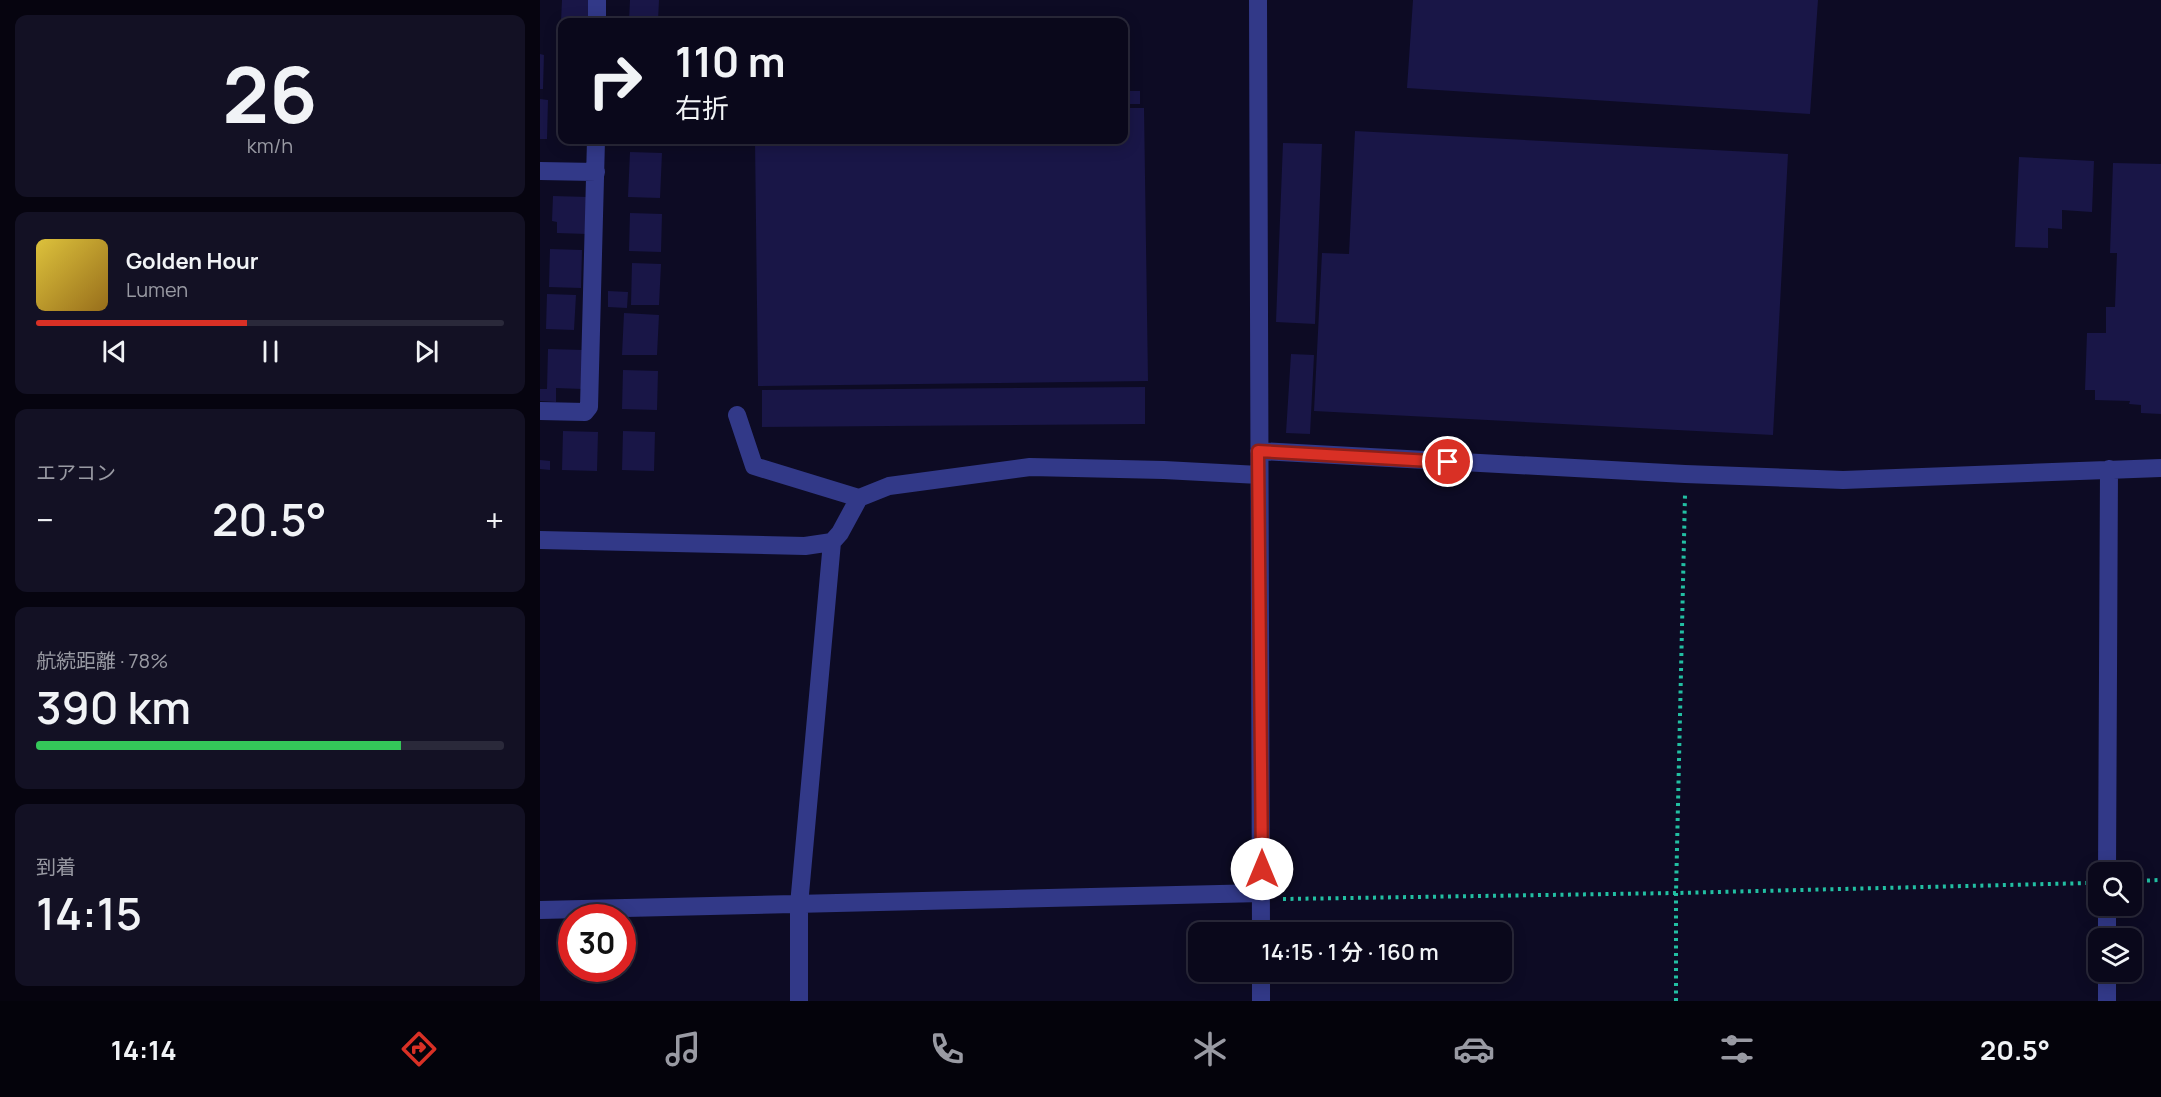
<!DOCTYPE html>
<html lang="ja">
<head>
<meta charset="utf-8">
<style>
	body { margin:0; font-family:Manrope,"Noto Sans JP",sans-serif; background:#131124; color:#f1f3f6; height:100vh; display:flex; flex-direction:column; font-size:22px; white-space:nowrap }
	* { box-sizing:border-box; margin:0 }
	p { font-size:20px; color:#999aa3 }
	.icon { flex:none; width:33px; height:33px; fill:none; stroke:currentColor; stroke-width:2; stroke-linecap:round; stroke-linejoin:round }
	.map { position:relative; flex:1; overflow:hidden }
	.side { display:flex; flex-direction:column; gap:15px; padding:15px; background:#06040f; width:540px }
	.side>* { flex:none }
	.top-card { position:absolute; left:18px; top:18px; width:570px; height:126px; border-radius:12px; box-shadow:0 3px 15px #0003,0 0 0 2px #2a293a; background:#0a081b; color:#f1f3f6; overflow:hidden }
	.controls { position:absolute; left:1548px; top:862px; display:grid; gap:12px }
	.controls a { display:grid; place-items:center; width:54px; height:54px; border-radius:12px; background:#0a081b; box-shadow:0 3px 15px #0003,0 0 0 2px #2a293a; font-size:30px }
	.speed { position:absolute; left:18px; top:904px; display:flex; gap:12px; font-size:30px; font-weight:700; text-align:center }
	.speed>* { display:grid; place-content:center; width:78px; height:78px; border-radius:50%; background:#0a081b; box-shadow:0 3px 15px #0003,0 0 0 2px #2a293a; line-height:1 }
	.speed .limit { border:9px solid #d22; background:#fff; color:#111 }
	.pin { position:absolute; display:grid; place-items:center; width:51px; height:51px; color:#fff; margin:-26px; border:3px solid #fff; border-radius:50%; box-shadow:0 2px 6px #0007 }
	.me { position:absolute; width:66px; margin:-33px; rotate:0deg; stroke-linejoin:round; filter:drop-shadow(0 0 4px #0008) }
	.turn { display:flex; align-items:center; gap:21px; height:126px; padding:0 18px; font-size:27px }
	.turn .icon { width:78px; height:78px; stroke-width:2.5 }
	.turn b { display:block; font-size:42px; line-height:51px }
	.big { font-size:45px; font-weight:600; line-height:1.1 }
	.side .widget { flex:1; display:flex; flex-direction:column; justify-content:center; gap:9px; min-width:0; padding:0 21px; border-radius:12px; background:#131124 }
	.side .dial { align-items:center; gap:0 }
	.dial b { font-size:78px; line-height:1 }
	.song { display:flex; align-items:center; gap:18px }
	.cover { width:72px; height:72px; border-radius:9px; background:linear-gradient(135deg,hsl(50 70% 55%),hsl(40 70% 35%)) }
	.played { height:6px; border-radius:3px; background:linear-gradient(90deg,#d93025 45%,#2a293a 45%) }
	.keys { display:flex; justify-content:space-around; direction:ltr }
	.heat { display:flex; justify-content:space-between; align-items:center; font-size:33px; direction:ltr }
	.charge { height:9px; border-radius:4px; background:linear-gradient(90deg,#34c759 78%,#2a293a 0) }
	.trip { position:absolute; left:648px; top:922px; width:324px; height:60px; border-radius:12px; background:#0a081b; box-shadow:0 3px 15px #0003,0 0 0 2px #2a293a; font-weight:600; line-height:60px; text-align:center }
	.tabs { display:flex; height:96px; justify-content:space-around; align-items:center; background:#04030b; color:#999aa3 }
	.tabs .icon { width:42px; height:42px }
	.tabs .active { color:#d93025 }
	.tabs b { font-size:27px; color:#f1f3f6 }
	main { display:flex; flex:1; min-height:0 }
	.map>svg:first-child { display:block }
	.building { fill:#191647 }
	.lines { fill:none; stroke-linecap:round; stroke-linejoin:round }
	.path { stroke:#22bfa2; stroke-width:4; stroke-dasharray:3 4.5; stroke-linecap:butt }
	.minor { stroke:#323988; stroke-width:18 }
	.route-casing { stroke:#8d1f18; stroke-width:15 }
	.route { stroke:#d93025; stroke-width:10 }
</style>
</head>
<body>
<main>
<section class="side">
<div class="widget dial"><b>26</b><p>km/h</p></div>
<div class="widget">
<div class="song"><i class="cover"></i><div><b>Golden Hour</b><p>Lumen</p></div></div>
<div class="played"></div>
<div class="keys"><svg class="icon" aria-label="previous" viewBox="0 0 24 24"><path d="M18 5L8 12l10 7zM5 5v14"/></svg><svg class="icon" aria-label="pause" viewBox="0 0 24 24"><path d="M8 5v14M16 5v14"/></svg><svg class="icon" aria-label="next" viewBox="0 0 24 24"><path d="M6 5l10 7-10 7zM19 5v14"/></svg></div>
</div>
<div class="widget"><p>エアコン</p>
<div class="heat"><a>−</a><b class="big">20.5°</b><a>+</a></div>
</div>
<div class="widget"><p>航続距離 · 78%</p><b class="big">390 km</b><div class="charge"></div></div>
<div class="widget"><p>到着</p><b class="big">14:15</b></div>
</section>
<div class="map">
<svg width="1621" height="1001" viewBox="0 0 1621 1001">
	<rect width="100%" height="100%" fill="#0d0b24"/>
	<!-- building -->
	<path class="building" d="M 22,0 L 51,0 L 51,22 L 21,22 Z
		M 90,0 L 119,0 L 118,21 L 89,21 Z
		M 873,0 L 1278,0 L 1270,114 L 867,88 Z
		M 17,42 L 22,42 L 22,75 L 17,75 Z
		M 0,54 L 4,55 L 3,89 L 0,89 Z
		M 584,91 L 600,91 L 600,104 L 584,104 Z
		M 0,99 L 8,100 L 7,139 L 0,139 Z
		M 21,108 L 22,108 L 22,141 L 19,141 Z
		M 584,108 L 604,108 L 608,381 L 218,386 L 215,140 L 584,140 Z
		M 815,131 L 1248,154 L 1233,435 L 774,411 L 782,253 L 809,254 Z
		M 26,140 L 46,140 L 46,142 L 26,141 Z
		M 86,140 L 128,140 L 128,144 L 86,143 Z
		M 743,143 L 782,144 L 775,324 L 736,322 Z
		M 90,152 L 122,153 L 120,198 L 88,197 Z
		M 1479,157 L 1554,161 L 1552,212 L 1522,210 L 1522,229 L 1508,228 L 1508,248 L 1475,247 Z
		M 1573,163 L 1621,164 L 1621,414 L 1601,413 L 1601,405 L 1589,404 L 1590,401 L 1555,400 L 1555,390 L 1545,390 L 1547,333 L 1566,333 L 1566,307 L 1575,307 L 1577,253 L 1570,253 Z
		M 13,196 L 48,197 L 47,234 L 17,233 L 17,222 L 12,221 Z
		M 90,213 L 122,214 L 121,252 L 89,251 Z
		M 10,249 L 42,250 L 41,288 L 9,287 Z
		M 92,263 L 121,264 L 119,305 L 91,305 Z
		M 68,291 L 88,292 L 87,308 L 68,307 Z
		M 7,294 L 36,295 L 34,330 L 6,329 Z
		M 84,313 L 119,315 L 117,355 L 82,355 Z
		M 8,349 L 43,350 L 42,389 L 16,388 L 16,402 L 0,401 L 0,389 L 7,389 Z
		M 751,354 L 774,355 L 770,434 L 746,433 Z
		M 83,370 L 118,371 L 117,410 L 82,409 Z
		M 605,387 L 605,424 L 222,427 L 222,390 Z
		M 23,431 L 58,432 L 57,471 L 22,470 Z
		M 83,431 L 115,432 L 114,471 L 82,470 Z
		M 0,460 L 10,461 L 10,470 L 0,469 Z"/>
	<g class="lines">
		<!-- path -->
		<path class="path" d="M 1592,881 L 1621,880
			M 743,899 L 1136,893 L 1549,883
			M 1136,1001 L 1136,893 L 1145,495"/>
		<!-- minor -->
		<path class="minor" d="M 718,0 L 721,933
			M 57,22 L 57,0
			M 0,171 L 56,172
			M 0,411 L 45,412 L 49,407 L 56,140
			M 197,415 L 214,466 L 319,498
			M 719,451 L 1145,474 L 1303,480 L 1621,468
			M 0,540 L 265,546 L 292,542 L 300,533 L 319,498 L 349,486 L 490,467 L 624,470 L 719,475
			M 1567,873 L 1569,469
			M 0,910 L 722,893
			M 1567,939 L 1567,906
			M 259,1001 L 259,905 L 292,542
			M 721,1001 L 721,972
			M 1567,1001 L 1567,972"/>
	</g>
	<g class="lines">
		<!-- route casing -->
		<g class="route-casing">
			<path id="route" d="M 722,869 L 718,451 L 908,462"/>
		</g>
		<!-- route -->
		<use href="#route" class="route"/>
	</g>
</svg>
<div class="controls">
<a><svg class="icon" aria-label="search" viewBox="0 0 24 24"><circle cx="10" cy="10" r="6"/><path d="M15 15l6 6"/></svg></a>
<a><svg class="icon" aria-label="layers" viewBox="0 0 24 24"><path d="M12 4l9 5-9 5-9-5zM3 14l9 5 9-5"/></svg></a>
</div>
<div class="speed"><div class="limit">30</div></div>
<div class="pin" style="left:908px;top:462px;background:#d93025"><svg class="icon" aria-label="arrive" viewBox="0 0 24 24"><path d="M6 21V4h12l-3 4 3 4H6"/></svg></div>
<svg class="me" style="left:722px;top:869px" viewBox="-20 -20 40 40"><circle r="19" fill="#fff"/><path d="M0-13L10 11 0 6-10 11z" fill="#d93025"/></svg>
<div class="trip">14:15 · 1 分 · 160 m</div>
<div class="top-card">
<div class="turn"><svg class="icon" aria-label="right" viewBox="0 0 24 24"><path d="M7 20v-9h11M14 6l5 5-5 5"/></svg><div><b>110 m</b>右折</div></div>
</div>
</div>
</main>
<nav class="tabs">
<b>14:14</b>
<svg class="icon active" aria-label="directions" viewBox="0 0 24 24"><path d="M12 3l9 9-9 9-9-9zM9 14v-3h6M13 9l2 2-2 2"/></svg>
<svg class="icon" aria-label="music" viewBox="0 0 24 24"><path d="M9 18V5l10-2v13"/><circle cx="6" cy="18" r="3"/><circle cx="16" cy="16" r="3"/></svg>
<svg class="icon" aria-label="phone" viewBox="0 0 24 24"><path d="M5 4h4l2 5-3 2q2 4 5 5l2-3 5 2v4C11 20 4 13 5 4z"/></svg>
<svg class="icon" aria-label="climate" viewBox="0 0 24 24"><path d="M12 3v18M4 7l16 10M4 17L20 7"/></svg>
<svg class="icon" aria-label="car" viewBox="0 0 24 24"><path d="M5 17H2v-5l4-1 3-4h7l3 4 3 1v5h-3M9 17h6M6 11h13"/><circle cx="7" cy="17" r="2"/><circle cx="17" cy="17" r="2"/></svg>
<svg class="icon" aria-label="filters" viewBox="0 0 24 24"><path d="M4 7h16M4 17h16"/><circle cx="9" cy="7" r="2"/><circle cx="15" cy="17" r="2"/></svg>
<b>20.5°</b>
</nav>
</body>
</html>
